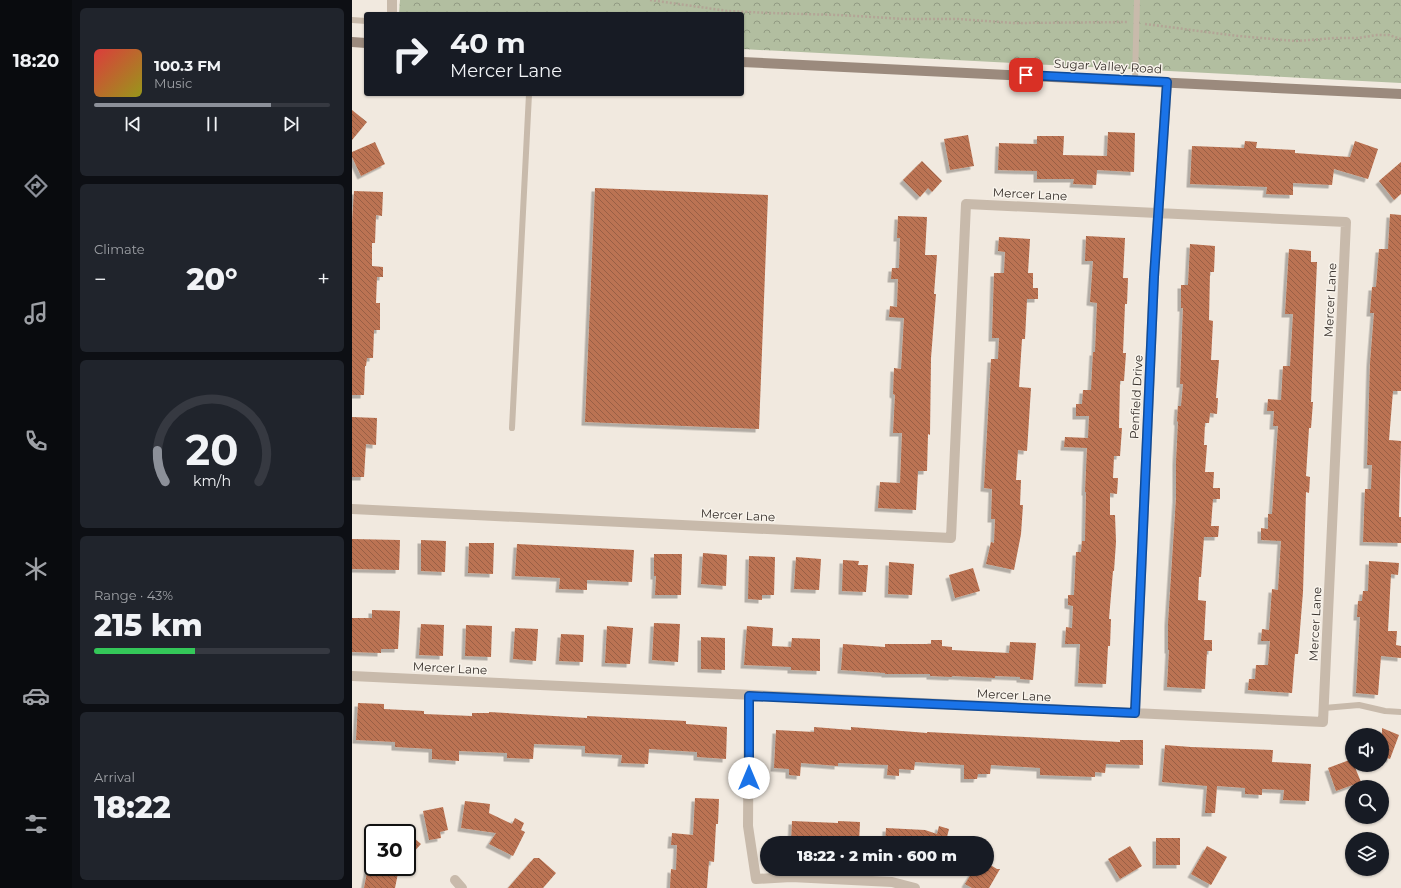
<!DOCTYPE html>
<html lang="en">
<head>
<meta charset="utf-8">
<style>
	body { margin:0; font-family:Montserrat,sans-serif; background:#20242c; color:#f1f3f6; height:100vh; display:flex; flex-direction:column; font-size:15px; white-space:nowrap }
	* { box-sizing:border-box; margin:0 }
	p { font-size:13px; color:#9ea1a6 }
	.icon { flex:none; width:22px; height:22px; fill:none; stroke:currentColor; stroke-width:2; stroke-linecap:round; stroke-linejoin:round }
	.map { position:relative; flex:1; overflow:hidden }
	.panel { display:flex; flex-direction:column; gap:8px; padding:8px; background:#0d0f14; width:280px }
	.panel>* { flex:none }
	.banner { position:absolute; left:12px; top:12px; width:380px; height:84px; border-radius:4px; box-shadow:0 1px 3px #0004; background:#171b24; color:#f1f3f6; overflow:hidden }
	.fabs { position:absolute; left:993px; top:728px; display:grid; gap:8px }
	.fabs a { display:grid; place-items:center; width:44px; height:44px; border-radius:50%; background:#171b24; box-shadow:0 1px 3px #0004; font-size:20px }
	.speed { position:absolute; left:12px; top:824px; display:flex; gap:8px; font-size:20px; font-weight:700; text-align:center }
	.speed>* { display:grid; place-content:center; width:52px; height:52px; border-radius:50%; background:#171b24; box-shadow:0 1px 3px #0004; line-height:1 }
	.speed .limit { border:2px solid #111; border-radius:6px; background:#fff; color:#111 }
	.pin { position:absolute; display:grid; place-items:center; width:34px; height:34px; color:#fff; margin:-17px; border-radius:8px; box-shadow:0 2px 6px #0006 }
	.me { position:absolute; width:44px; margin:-22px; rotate:0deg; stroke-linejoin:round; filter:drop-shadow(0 0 3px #0008) }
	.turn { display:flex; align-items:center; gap:14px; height:84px; padding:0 20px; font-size:18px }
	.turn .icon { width:52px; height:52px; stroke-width:2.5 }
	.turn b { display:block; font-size:28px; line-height:34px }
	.big { font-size:30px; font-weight:800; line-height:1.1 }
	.panel .card { flex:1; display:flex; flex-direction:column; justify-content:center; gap:6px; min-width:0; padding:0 14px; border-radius:6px; background:#20242c }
	.panel .dial { align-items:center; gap:0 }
	.dial svg { height:104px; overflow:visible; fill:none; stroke:#363941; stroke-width:7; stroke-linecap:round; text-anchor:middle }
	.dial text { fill:#f1f3f6; stroke:none }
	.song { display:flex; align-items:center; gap:12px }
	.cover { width:48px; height:48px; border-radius:6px; background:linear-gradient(135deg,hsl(0 70% 55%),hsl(60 70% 35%)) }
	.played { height:4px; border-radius:2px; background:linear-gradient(90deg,#8c9099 75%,#363941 75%) }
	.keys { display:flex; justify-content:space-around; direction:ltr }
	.heat { display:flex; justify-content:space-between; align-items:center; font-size:22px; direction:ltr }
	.charge { height:6px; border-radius:3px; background:linear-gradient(90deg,#34c759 43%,#363941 0) }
	.trip { position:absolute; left:408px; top:836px; width:234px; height:40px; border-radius:20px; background:#171b24; box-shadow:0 1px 3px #0004; font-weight:800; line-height:40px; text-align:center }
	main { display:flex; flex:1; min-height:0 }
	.tab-bar { display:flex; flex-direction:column; width:72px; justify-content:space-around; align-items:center; background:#090b0e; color:#9ea1a6 }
	.tab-bar .icon { width:28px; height:28px }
	.tab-bar .active { color:#8c9099 }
	.tab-bar b { font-size:18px; color:#f1f3f6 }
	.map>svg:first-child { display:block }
	.park { fill:url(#park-crowns) }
	.building { fill:url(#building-back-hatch); filter:url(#shadow) }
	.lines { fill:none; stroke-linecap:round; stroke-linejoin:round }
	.path { stroke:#b3a596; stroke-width:2.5; stroke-dasharray:2 2; stroke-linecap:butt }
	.lane { stroke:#c8baab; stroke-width:6 }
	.street { stroke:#c8baab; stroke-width:10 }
	.secondary { stroke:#9b8a7d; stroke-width:10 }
	.route-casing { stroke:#114b97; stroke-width:10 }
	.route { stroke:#1a73e8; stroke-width:7 }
	.labels { text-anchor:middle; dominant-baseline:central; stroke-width:3; stroke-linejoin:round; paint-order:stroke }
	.street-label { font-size:12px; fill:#362f2a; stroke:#f8f3eb }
</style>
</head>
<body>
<main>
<nav class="tab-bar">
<b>18:20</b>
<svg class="icon active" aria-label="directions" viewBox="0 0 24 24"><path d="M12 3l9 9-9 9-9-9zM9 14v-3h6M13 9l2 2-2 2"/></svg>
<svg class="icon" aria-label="music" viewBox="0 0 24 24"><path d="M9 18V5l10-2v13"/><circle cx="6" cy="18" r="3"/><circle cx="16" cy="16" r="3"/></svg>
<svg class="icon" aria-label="phone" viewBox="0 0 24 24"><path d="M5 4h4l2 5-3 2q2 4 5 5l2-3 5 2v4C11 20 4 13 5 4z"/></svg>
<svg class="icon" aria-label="climate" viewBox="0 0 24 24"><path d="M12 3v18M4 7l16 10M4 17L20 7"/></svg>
<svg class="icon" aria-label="car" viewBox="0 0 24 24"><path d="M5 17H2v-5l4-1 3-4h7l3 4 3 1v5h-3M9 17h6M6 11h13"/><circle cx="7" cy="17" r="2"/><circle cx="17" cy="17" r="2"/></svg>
<svg class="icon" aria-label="filters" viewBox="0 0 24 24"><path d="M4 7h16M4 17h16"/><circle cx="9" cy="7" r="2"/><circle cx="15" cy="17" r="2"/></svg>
</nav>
<section class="panel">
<div class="card">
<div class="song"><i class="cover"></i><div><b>100.3 FM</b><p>Music</p></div></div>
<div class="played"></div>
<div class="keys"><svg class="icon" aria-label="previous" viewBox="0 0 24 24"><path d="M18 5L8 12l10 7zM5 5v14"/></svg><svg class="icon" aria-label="pause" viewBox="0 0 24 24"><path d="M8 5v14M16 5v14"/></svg><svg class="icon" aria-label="next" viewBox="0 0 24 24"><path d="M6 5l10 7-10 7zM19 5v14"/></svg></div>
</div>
<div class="card"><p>Climate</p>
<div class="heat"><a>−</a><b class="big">20°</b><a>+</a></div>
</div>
<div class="card dial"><svg viewBox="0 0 100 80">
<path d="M14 69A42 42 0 1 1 86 69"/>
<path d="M14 69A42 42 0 0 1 8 45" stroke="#8c9099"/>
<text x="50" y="56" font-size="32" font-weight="700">20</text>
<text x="50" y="72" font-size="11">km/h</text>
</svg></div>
<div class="card"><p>Range · 43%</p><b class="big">215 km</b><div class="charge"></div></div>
<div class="card"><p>Arrival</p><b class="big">18:22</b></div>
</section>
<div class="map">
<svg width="1049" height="888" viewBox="0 0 1049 888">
	<defs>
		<pattern id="park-crowns" width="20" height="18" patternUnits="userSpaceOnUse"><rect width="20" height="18" fill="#b2bea0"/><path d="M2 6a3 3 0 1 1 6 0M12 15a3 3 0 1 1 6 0" fill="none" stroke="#929b83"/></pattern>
		<pattern id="building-back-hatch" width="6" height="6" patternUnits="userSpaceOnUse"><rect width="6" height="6" fill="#bb7352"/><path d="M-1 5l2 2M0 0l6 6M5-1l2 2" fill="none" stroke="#995f44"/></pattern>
		<filter id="shadow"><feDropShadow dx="-3.5" dy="3.5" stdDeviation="0" flood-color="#0004"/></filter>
	</defs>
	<rect width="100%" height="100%" fill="#f1e9df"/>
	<!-- park -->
	<path class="park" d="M 48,0 L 1049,0 L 1049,83 L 390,49 L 390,14 L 47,14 Z"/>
	<!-- building -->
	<path class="building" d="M 0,110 L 15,122 L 0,140 Z
		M 756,132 L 783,133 L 782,172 L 745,170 L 744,185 L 721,184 L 722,179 L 685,179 L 685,171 L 646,170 L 647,143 L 685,144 L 685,136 L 712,136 L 711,155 L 755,156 Z
		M 616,135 L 622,166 L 598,170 L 592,139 Z
		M 893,141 L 905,142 L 904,148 L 943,150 L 943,153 L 998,157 L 1003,141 L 1026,149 L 1016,179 L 982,169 L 980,185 L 941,183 L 941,195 L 914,194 L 915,187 L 838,184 L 840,146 L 892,148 Z
		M 23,142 L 33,164 L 9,176 L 0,157 L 0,152 Z
		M 570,161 L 590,181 L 580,192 L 576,188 L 568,197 L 551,180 Z
		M 1049,162 L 1049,194 L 1042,200 L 1027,181 Z
		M 243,188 L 416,195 L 407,429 L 233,422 Z
		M 2,191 L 31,192 L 30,216 L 24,215 L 23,243 L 20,243 L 20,266 L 31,267 L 31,277 L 25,277 L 24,303 L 28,303 L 28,330 L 22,330 L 21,358 L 15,358 L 14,366 L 13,366 L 12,395 L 0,395 L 0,222 Z
		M 1038,214 L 1049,215 L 1049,391 L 1041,391 L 1037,440 L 1049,441 L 1047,517 L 1049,517 L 1049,543 L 1011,542 L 1013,489 L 1019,489 L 1020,465 L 1015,465 L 1018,363 L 1022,313 L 1018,313 L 1020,287 L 1024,287 L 1027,249 L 1036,249 Z
		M 546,216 L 575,217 L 573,255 L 585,255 L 582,294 L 584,294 L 579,358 L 578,435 L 576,434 L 575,471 L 566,471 L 564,510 L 526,508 L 528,482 L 548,483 L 550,433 L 541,433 L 543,395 L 541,394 L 542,368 L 549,369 L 552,318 L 537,317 L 538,306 L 545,307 L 546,279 L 539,279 L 540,268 L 547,268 L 548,238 L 545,238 Z
		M 734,236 L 773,238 L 771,278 L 776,278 L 775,304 L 773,304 L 771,353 L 774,353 L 772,381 L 768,381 L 767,428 L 770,428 L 768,456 L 762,456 L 761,478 L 766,478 L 765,494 L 758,493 L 758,515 L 763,515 L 764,542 L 762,571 L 761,571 L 757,619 L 759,619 L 758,646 L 756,646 L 754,684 L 726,683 L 728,644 L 713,644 L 714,627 L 720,628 L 721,606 L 716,605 L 716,595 L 722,595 L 724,552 L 729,552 L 730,541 L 733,541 L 734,492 L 733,492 L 735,448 L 712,447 L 713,437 L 736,438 L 737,416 L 724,416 L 724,404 L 730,404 L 731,390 L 739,390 L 741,352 L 743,352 L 745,303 L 738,302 L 741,261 L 733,261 Z
		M 647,237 L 678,239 L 676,273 L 681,273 L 681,288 L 686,288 L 686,299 L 675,299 L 673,339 L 670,339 L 667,387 L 679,388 L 675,451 L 666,450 L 664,480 L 669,480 L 668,505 L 671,505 L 669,534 L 662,570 L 634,564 L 639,542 L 642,543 L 643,519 L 639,519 L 640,489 L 632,488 L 639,359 L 646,359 L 647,338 L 640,338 L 642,273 L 652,273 L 653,252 L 646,251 Z
		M 838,244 L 863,246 L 862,272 L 858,272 L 857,320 L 861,321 L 859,360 L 867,360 L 864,398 L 866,398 L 865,414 L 858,413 L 857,423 L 853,423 L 852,445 L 855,445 L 853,472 L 862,472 L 861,488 L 868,488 L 868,499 L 861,499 L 859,526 L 867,526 L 866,537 L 852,537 L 849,577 L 847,577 L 846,600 L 854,601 L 852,640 L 860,640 L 860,651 L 855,651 L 853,689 L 815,687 L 817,650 L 816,650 L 816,623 L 824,498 L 824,462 L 826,422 L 825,421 L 826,406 L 829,406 L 831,384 L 828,384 L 831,308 L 829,308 L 829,285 L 836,285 Z
		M 937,249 L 959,251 L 959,262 L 965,262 L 959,402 L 961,402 L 959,428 L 957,428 L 954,476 L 958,477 L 957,493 L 954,492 L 951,592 L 946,654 L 943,654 L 940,693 L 896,690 L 897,679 L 903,679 L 904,665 L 916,665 L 918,641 L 909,641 L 910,629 L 917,630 L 920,589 L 926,590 L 929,541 L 909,540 L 909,528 L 916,529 L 916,514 L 920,514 L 926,426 L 921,426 L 922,411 L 915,411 L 916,399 L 929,400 L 931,366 L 938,366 L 941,314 L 933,314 Z
		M 0,417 L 25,418 L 24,445 L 14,444 L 12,477 L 0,477 Z
		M 0,539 L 48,540 L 47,570 L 0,569 Z
		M 69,540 L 94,541 L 93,572 L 69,571 Z
		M 117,543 L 142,543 L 141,574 L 116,573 Z
		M 165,544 L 282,550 L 280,582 L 235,580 L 235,590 L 207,589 L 208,578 L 163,576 Z
		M 351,553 L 375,555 L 374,586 L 349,584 Z
		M 302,554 L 330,554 L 329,595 L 303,595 L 304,576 L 302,576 Z
		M 397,556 L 423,557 L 422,595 L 410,595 L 410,600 L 396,599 Z
		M 444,557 L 469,559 L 467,590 L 442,589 Z
		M 491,560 L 507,561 L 506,565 L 516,565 L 514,592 L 490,591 Z
		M 1017,561 L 1047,563 L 1046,575 L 1039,574 L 1036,631 L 1045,631 L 1044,645 L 1049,646 L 1049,658 L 1029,656 L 1026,695 L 1004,693 L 1008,617 L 1005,617 L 1006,601 L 1010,601 L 1011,591 L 1016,591 Z
		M 537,562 L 562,564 L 560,595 L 536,594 Z
		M 621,568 L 628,591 L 603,598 L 597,575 Z
		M 20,610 L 48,611 L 46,649 L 29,649 L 29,653 L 0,652 L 0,618 L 20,618 Z
		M 302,623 L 328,624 L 326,662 L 300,660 Z
		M 69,624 L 92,625 L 91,656 L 67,655 Z
		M 114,625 L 140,626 L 139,657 L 113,656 Z
		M 255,626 L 281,628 L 278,664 L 253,663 Z
		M 395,626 L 421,628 L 420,646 L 439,647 L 440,638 L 468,639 L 468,671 L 439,670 L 439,667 L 392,665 Z
		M 163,628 L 186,629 L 184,661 L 161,659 Z
		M 209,634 L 232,635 L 231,662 L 207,661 Z
		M 349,637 L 373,638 L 373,670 L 349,669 Z
		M 579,640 L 590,640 L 590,646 L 600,647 L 600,650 L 657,653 L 658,642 L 684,643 L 681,680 L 668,679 L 668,677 L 643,676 L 643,678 L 600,676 L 600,677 L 578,676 L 578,674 L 533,674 L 533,673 L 489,670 L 491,644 L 533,647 L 533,644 L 579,644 Z
		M 6,703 L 32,704 L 32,709 L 72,711 L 72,714 L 120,716 L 120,713 L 137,713 L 137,712 L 235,718 L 235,716 L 334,721 L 334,724 L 375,727 L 374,759 L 345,757 L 345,752 L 297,749 L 296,764 L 269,763 L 270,755 L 233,753 L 233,746 L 182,744 L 181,759 L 155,758 L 155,753 L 107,751 L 107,761 L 80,759 L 80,749 L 43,747 L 43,742 L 4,740 Z
		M 462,727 L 499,730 L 499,727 L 575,733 L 575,732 L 768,742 L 768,740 L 791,740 L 791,765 L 754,764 L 753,773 L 743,772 L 743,777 L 688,775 L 688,768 L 639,765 L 638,774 L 626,774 L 625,779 L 612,779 L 612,765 L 563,762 L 562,770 L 547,769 L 547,776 L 535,775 L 536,765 L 486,763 L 486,766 L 449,763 L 448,776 L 437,775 L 437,769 L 422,768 L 424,730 L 462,732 Z
		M 1030,728 L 1047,735 L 1038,759 L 1030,756 Z
		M 813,745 L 839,747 L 921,750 L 920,762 L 959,764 L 957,801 L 931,800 L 932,790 L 910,789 L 910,795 L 893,794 L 893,788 L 865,786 L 863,813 L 853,813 L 855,786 L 810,782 Z
		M 1000,759 L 1000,765 L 1002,765 L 1009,782 L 984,791 L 976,768 Z
		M 343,798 L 367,799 L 366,824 L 364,824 L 362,862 L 357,861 L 355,888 L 318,888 L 319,869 L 324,870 L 325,845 L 319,845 L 320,833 L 341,835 Z
		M 113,801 L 138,804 L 137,813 L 160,824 L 163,818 L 172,823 L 169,830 L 173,832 L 161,856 L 137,844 L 144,833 L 109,828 Z
		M 91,807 L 96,830 L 88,832 L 89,838 L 77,840 L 71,811 Z
		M 440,821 L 486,823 L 486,821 L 508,822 L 507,843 L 439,843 Z
		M 587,826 L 597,829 L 595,837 L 605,841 L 605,843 L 533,843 L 534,828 L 573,830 L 585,834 Z
		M 55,832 L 69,844 L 55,859 Z
		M 804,838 L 828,838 L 828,865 L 804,865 Z
		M 778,846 L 790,866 L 768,879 L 756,859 Z
		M 855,846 L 875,857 L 859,885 L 839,874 Z
		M 182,858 L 187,858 L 204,873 L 191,888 L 156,888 Z
		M 635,863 L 645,869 L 648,869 L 637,888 L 620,888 L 613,884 L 622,869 L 635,869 Z
		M 16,867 L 46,873 L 43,888 L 12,888 Z"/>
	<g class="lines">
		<!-- path -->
		<path class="path" d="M 298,0 L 376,11 L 417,13 L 487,15 L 552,19 L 606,19 L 662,23 L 776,22
			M 793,24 L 886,36 L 944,41 L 983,38 L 1006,38 L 1025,35 L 1037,35 L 1049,39"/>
		<!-- lane -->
		<path class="lane" d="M 0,20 L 14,21
			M 783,81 L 785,0
			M 160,428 L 177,94
			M 972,708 L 1007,705 L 1033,711 L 1049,712"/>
		<!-- street -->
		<path class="street" d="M 40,14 L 40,0
			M 0,509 L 599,538 L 614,204 L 994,222 L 971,722 L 0,676
			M 397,695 L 396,826 L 404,879 L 439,877 L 540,882 L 563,888
			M 783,713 L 802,277 L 815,82
			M 103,880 L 110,888"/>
		<!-- secondary -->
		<path class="secondary" d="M 0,42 L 14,43
			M 390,62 L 1049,94"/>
	</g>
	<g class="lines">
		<!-- route casing -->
		<g class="route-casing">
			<path id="route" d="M 397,778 L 397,696 L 783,713 L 802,277 L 815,82 L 674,75"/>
		</g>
		<!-- route -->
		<use href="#route" class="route"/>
	</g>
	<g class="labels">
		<!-- street labels -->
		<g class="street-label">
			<text transform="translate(756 66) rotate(3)">Sugar Valley Road</text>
			<text transform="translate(678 194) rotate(3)">Mercer Lane</text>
			<text transform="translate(978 300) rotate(-87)">Mercer Lane</text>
			<text transform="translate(784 397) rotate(-87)">Penfield Drive</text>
			<text transform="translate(386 515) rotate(3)">Mercer Lane</text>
			<text transform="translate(963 624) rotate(-87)">Mercer Lane</text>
			<text transform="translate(98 668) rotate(3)">Mercer Lane</text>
			<text transform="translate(662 695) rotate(3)">Mercer Lane</text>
		</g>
	</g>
</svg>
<div class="fabs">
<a><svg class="icon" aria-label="sound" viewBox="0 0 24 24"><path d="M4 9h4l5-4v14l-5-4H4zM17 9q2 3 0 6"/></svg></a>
<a><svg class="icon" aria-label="search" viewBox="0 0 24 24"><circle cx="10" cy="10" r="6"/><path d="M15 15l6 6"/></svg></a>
<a><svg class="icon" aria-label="layers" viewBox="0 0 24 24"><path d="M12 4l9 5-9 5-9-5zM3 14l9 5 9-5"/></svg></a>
</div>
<div class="speed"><div class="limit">30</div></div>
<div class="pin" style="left:674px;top:75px;background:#d93025"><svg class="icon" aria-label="arrive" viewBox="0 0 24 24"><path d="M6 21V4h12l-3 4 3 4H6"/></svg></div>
<svg class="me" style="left:397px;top:778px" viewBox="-20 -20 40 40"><circle r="19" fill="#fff"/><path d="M0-13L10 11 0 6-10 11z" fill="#1a73e8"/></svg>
<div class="trip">18:22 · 2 min · 600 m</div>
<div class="banner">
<div class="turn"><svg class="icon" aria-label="right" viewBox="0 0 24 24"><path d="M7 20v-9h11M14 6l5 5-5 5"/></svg><div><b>40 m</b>Mercer Lane</div></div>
</div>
</div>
</main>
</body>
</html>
